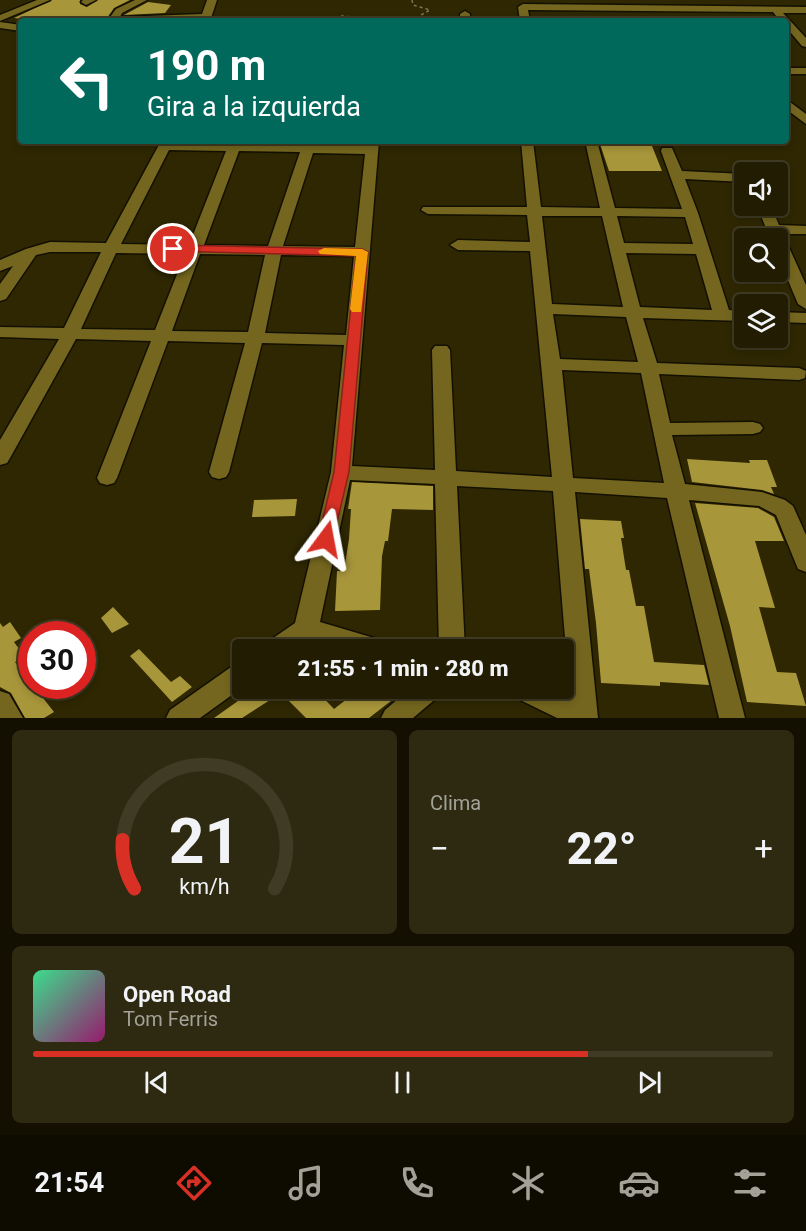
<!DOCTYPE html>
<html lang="es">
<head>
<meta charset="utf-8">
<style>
	body { margin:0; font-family:Roboto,sans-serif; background:#2e2a11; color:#f1f3f6; height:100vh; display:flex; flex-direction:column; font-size:22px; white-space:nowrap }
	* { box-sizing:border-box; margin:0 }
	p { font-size:20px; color:#a2a299 }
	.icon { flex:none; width:33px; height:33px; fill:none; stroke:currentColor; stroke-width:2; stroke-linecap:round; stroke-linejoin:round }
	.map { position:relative; height:718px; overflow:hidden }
	.side { display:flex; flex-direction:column; gap:12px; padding:12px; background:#131001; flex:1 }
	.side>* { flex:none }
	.top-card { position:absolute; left:18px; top:18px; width:771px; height:126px; border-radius:6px; box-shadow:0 3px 9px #0003,0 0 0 2px #3f3b24; background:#00695c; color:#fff; overflow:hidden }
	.buttons { position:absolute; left:734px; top:162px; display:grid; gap:12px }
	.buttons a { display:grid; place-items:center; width:54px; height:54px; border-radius:6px; background:#221d02; box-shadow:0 3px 9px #0003,0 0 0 2px #3f3b24; font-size:30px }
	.speed { position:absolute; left:18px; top:621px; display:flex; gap:12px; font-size:30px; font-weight:700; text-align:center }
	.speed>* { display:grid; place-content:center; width:78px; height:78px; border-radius:50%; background:#221d02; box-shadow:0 3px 9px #0003,0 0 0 2px #3f3b24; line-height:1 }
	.speed .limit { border:9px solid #d22; background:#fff; color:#111 }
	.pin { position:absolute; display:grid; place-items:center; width:51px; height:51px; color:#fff; margin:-26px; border:3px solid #fff; border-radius:50%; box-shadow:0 2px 6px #0007 }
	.me { position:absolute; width:66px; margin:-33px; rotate:13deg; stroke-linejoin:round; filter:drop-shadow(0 0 4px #0008) }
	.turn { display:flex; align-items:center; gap:21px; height:126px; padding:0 30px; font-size:27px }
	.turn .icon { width:78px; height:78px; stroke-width:2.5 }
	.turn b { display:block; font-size:42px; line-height:51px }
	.big { font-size:45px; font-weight:800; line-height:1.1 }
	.side .card { flex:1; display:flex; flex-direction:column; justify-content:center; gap:9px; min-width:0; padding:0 21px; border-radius:9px; background:#2e2a11 }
	.side .dial { align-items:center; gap:0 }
	.dial svg { height:156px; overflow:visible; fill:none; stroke:#3f3b24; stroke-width:7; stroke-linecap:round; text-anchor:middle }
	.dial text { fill:#f1f3f6; stroke:none }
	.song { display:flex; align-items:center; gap:18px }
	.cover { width:72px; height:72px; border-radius:9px; background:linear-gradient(135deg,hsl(150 70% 55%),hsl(320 70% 35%)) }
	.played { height:6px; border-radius:3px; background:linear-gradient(90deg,#d93025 75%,#3f3b24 75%) }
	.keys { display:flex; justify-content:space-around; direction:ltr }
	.heat { display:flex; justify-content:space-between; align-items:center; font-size:33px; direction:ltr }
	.side .tiles { flex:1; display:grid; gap:12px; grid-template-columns:1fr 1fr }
	.card:last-child { grid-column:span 2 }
	.trip { position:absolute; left:232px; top:639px; width:342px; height:60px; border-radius:6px; background:#221d02; box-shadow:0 3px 9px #0003,0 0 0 2px #3f3b24; font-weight:800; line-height:60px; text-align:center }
	.menu { display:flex; height:96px; justify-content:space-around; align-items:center; background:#0e0c01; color:#a2a299 }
	.menu .icon { width:42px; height:42px }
	.menu .selected { color:#d93025 }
	.menu b { font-size:27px; color:#f1f3f6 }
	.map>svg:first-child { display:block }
	.building { fill:#a8963b }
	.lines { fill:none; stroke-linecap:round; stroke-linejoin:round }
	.minor-casing { stroke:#141000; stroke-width:3 }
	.path { stroke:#7f7854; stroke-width:1.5; stroke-dasharray:3 3; stroke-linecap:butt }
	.minor { fill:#74661f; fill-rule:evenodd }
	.route { fill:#d93025; stroke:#8d1f18; stroke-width:1.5 }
	.slow { fill:#f59e0b }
</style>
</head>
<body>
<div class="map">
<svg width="806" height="718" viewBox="0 0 806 718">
	<rect width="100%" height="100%" fill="#2e2702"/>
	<!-- building -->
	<path class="building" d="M 52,0 L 80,0 L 80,4 L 87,7 L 98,0 L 130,0 L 114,8 L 105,21 L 61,18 L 55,21 L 37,21 L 14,18 Z
		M 148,2 L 171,5 L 165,13 L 124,15 Z
		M 599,141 L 650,141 L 662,171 L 609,171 Z
		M 687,459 L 750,463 L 749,460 L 767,460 L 777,487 L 771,487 L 774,494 L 762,490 L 692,482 Z
		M 352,482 L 433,486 L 433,510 L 392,509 L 388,541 L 385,541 L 382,556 L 380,610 L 335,611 L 337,571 L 344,571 L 349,539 L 351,509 L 348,509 Z
		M 297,499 L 295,516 L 252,517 L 254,500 Z
		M 695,503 L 758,508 L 774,517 L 784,541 L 755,541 L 775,608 L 759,607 L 777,672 L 796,673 L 806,706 L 747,702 L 730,626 Z
		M 580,519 L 621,521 L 624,538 L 621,538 L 626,570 L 629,570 L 636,606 L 644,606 L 654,662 L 704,665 L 709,685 L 660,682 L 660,686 L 601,683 L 596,623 L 589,569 L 585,569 Z
		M 113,607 L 129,624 L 112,633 L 101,618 Z
		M 10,622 L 21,638 L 14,642 L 25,657 L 15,662 L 54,712 L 44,718 L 25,718 L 11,693 L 0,687 L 0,623 L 3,627 Z
		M 139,649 L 171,682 L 180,676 L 192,687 L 172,702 L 130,656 Z
		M 262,688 L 314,688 L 334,709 L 361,688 L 378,688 L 396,697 L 369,718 L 306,718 L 281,693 L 242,718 L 214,718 L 245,696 L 247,699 Z"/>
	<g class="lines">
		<!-- minor casing -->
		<g class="minor-casing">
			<path id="minor" d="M 37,0 L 50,0 L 0,21 L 0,15 Z
				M 83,0 L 96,0 L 86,5 L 81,2 Z
				M 135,0 L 147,0 L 122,13 L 120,17 L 202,14 L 207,0 L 217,0 L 210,21 L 107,21 L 116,9 Z
				M 523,4 L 806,7 L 806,13 L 783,13 L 806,38 L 806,47 L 802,46 L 786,27 L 786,21 L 780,21 L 773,12 L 528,10 L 530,21 L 520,21 L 518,7 Z
				M 465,11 L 470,14 L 470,21 L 460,21 L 460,14 Z
				M 0,22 L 21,25 L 21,31 L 0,28 Z
				M 786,68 L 806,68 L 806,74 L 786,74 Z
				M 786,99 L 806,114 L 806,124 L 786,109 Z
				M 161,141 L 229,143 L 230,141 L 242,141 L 241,144 L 302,145 L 304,141 L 316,141 L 315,145 L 366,146 L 367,141 L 379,141 L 352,466 L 435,470 L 432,350 L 435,346 L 447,346 L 450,350 L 456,471 L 552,477 L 530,251 L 458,250 L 450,245 L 458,240 L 530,242 L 527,215 L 428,214 L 421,210 L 423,207 L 527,207 L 521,141 L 533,141 L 541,207 L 600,208 L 585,141 L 597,141 L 615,208 L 682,209 L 661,151 L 662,148 L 672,148 L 682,171 L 744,174 L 744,182 L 685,179 L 698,213 L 729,310 L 744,311 L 744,321 L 643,318 L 657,363 L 799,368 L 806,371 L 805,378 L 799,380 L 659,374 L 670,423 L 753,422 L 760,424 L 763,428 L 760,432 L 753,434 L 672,435 L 685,484 L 762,492 L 785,500 L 793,506 L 806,535 L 806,572 L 798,569 L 776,515 L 759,506 L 689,500 L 745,718 L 719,718 L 667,498 L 575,492 L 598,718 L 557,718 L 512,696 L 508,688 L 548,688 L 570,699 L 553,491 L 457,486 L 465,650 L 439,650 L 435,484 L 350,480 L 320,622 L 391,643 L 394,650 L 345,650 L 309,639 L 295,650 L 263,650 L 266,643 L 295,623 L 331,472 L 344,345 L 262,343 L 229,472 L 226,477 L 219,479 L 212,477 L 209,472 L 245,343 L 168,341 L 117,478 L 114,483 L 107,485 L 100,483 L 97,478 L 151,341 L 76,339 L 10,458 L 7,463 L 0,465 L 0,440 L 59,339 L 0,337 L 0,327 L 64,328 L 101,252 L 50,252 L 36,255 L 6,299 L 0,301 L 0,284 L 13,266 L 0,271 L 0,260 L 26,249 L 50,242 L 106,243 ZM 169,150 L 226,151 L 189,245 L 121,244 ZM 239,151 L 300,152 L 268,246 L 204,245 ZM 313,153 L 365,154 L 355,247 L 283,246 ZM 542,216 L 602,216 L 623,307 L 552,304 ZM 617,216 L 685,217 L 693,244 L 624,243 ZM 116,253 L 185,254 L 155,330 L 81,329 ZM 626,253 L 696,254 L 712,310 L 640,307 ZM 200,254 L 265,255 L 248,332 L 172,331 ZM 281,255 L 354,256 L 346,335 L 265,333 ZM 553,314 L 626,317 L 638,362 L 560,359 ZM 562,370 L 641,373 L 664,483 L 573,478 Z
				M 757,206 L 771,206 L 779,225 L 806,226 L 806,234 L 783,234 L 806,285 L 806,309 L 798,304 L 777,254 L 777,238 L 770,238 Z
				M 777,312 L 806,313 L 806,323 L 777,322 Z
				M 243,662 L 243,687 L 200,718 L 166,718 L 170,710 L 234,665 Z
				M 411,688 L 443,688 L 439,696 L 413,718 L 381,718 L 385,710 Z
				M 0,691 L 9,694 L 23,718 L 0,718 Z"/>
		</g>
		<!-- path -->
		<path class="path" d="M 412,0 L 413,5 L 430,10 L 421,15 L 420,21
			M 341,16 L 395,21"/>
		<!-- minor -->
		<use href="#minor" class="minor"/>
	</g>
	<!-- route -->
	<path class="route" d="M 173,245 L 362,249 L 368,252 L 349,472 L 332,543 L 326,545 L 320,543 L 318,539 L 334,472 L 356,256 L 169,251 L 169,246 Z"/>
	<!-- slow -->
	<path class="slow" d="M 324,248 L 362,249 L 368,252 L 361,312 L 352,312 L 350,309 L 356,256 L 320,254 L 318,251 Z"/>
</svg>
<div class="buttons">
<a><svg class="icon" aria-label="sound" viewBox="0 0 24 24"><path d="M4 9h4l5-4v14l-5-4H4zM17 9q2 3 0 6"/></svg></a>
<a><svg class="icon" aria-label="search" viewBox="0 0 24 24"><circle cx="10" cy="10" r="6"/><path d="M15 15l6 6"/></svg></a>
<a><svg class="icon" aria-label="layers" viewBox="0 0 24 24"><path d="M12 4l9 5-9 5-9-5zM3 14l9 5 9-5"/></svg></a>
</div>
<div class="speed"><div class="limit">30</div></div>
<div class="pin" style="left:173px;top:249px;background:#d93025"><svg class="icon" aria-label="arrive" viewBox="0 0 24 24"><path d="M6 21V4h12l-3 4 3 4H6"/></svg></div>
<svg class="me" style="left:326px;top:539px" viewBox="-20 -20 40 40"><path d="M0-17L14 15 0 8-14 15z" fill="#d93025" stroke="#fff" stroke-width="4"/></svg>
<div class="trip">21:55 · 1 min · 280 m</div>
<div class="top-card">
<div class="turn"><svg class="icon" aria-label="left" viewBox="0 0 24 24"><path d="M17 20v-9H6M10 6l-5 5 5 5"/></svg><div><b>190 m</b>Gira a la izquierda</div></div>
</div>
</div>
<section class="side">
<div class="tiles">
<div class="card dial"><svg viewBox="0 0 100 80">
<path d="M14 69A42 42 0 1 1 86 69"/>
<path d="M14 69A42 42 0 0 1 8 44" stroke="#d93025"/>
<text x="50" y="56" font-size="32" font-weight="700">21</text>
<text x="50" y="72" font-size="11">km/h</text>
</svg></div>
<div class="card"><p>Clima</p>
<div class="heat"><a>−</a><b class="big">22°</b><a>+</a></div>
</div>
<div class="card">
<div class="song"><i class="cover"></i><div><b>Open Road</b><p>Tom Ferris</p></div></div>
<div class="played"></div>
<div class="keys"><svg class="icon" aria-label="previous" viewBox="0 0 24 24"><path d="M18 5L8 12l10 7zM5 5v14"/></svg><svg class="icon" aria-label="pause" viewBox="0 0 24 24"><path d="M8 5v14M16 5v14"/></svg><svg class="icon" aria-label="next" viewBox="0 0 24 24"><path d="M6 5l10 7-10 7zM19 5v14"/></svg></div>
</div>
</div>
</section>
<nav class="menu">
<b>21:54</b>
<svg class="icon selected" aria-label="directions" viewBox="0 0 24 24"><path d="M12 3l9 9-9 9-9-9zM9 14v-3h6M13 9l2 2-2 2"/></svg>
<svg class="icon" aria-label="music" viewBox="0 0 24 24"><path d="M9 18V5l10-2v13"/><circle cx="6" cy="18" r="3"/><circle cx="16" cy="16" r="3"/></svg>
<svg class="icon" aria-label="phone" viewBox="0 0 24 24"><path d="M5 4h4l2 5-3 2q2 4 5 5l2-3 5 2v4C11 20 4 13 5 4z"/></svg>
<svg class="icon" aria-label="climate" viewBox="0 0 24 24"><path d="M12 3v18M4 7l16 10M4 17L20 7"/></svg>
<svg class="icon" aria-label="car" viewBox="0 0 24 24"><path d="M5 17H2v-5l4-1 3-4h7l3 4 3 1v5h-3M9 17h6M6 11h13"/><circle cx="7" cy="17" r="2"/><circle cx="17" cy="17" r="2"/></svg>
<svg class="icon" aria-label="filters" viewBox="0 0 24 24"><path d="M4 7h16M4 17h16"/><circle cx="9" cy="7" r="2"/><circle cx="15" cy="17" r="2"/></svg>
</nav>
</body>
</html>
